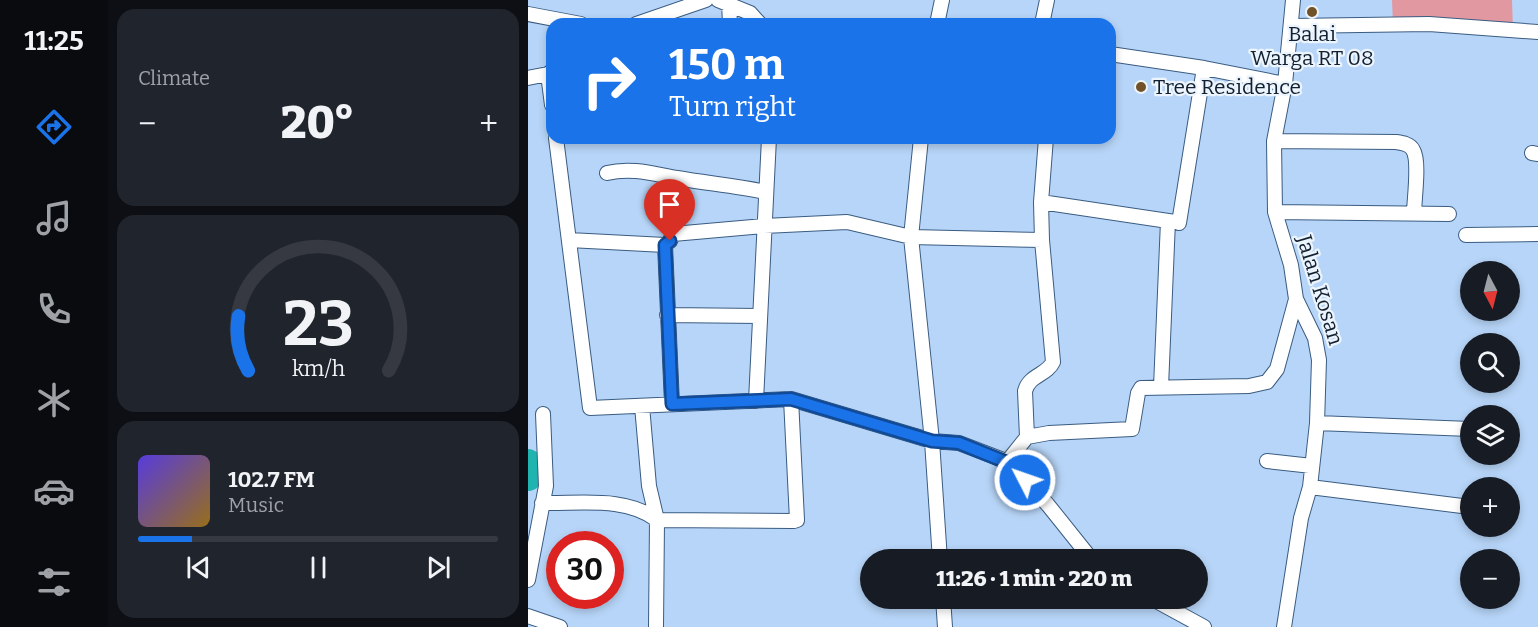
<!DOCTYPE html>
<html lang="en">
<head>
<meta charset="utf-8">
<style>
	body { margin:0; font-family:Bitter,serif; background:#20242c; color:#f1f3f6; height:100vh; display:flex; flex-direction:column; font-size:22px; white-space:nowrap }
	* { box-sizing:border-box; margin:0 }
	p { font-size:20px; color:#9ea1a6 }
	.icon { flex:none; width:33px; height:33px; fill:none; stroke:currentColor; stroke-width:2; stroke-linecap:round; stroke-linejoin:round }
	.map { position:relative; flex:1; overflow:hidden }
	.side { display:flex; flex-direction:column; gap:9px; padding:9px; background:#0d0f14; width:420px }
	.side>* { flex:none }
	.top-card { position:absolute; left:18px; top:18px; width:570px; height:126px; border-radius:18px; box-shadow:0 3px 9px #0003; background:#1a73e8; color:#fff; overflow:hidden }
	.needle { width:39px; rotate:173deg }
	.fabs { position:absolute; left:932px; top:261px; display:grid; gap:12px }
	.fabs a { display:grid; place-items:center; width:60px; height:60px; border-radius:50%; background:#171b24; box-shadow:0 3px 9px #0003; font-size:30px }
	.speed { position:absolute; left:18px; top:531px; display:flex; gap:12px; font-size:30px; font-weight:700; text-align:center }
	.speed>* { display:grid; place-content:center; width:78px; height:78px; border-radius:50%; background:#171b24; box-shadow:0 3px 9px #0003; line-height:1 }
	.speed .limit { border:9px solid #d22; background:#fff; color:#111 }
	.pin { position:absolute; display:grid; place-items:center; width:51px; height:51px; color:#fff; margin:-62px -26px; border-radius:50% 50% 50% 0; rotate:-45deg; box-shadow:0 0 6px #0007 }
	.pin .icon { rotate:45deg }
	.me { position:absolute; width:66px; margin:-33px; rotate:311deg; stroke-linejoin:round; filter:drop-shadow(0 0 4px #0008) }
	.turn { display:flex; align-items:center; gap:21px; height:126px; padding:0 24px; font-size:27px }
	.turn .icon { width:78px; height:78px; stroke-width:2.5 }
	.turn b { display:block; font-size:42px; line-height:51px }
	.big { font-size:45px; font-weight:800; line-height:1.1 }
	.side .tile { flex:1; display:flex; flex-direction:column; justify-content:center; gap:9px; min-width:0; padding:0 21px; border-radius:18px; background:#20242c }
	.side .dial { align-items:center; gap:0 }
	.dial svg { height:156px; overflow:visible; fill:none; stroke:#363941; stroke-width:7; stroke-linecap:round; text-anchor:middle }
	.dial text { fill:#f1f3f6; stroke:none }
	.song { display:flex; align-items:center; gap:18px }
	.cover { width:72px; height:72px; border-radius:9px; background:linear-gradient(135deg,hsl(250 70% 55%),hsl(40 70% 35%)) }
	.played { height:6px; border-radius:3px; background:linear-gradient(90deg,#1a73e8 15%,#363941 15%) }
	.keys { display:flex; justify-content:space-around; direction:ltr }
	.heat { display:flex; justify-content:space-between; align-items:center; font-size:33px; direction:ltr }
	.trip { position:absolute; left:332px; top:549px; width:348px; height:60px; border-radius:30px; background:#171b24; box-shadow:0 3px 9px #0003; font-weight:800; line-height:60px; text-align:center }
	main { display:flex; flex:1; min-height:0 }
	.tab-bar { display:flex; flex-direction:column; width:108px; justify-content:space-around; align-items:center; background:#090b0e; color:#9ea1a6 }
	.tab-bar .icon { width:42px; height:42px }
	.tab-bar .current { color:#1a73e8 }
	.tab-bar b { font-size:27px; color:#f1f3f6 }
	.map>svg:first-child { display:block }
	.green { fill:#e198a1 }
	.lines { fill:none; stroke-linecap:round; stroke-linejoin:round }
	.river { stroke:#1fb4af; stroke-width:28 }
	.minor-casing { stroke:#3a5c81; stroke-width:16 }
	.minor { stroke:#fff; stroke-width:14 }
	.route-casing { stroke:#114b97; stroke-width:15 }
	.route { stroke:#1a73e8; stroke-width:10 }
	.poi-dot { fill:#725228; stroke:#ecf4fd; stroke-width:2 }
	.labels { text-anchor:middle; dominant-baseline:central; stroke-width:4.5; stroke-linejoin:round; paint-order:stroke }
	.poi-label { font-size:21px; fill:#111f2f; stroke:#ecf4fd }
	.street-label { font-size:21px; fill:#111f2f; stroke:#ecf4fd }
</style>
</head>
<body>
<main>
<nav class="tab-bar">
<b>11:25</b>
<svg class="icon current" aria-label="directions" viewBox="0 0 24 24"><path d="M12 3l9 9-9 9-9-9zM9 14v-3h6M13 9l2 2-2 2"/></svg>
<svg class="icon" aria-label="music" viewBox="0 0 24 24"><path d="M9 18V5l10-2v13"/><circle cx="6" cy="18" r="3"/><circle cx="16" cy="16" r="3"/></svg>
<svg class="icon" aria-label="phone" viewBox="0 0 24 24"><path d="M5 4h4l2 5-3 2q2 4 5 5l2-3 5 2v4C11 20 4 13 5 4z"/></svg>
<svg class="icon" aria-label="climate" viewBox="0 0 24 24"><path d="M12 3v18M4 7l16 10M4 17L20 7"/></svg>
<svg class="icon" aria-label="car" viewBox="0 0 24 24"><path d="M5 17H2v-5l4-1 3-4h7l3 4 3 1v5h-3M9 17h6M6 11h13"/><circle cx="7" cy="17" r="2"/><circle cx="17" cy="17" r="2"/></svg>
<svg class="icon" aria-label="filters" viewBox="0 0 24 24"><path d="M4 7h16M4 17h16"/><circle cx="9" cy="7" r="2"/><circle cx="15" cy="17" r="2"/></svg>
</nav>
<section class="side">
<div class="tile"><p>Climate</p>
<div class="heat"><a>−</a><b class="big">20°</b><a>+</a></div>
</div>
<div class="tile dial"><svg viewBox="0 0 100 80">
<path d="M14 69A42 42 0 1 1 86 69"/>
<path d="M14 69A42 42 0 0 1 9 41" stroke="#1a73e8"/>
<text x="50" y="56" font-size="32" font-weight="700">23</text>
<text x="50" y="72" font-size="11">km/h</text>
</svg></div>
<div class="tile">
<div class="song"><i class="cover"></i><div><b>102.7 FM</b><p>Music</p></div></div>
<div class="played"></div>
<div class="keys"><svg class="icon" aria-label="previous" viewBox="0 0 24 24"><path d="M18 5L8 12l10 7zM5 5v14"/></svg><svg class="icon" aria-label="pause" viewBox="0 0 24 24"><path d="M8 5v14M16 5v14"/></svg><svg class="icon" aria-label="next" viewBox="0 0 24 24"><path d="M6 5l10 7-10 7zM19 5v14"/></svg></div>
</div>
</section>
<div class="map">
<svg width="1010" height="627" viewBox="0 0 1010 627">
	<rect width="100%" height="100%" fill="#b7d5f8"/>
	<!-- green -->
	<path class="green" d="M 864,0 L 984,0 L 985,31 L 865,24 Z"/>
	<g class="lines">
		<!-- river -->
		<path class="river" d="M 0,463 L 3,469 L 0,477"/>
		<!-- minor casing -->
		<g class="minor-casing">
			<path id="minor" d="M 190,0 L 222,13 L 232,24
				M 201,3 L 202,24
				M 0,14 L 53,24
				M 108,24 L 178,0
				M 409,24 L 414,0
				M 514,24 L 519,0
				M 764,26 L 901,24 L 1010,32
				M 582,54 L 676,68 L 757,84
				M 20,74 L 24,105
				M 0,78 L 20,74 L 24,71
				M 28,138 L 62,408 L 263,399 L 404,441 L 431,443 L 478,461 L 486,467 L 520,505 L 564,560
				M 393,138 L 383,237 L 404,441 L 412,560
				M 746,141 L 868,142 C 875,143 882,144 885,150 C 892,161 886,200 886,214
				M 1004,153 L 1010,154
				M 79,173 C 103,167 126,174 149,178 C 178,183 209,186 238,192
				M 513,202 L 647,222
				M 747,212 L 921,214
				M 651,223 L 676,68
				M 145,234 L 236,226 L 319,222 L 383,237 L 514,240
				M 938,235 L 1010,234
				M 41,240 L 137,245
				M 139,315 L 232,316
				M 633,387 L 640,221
				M 228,401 L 241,138
				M 144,404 L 137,245 L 142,241 L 145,234 L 148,178
				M 789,423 L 942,429
				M 499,437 L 497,391 C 501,375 519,375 525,362 L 514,240 L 513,202 L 518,138
				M 739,461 L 784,466
				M 479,462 L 499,437 L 521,433 L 604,429 L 610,393 L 613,388 L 721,386 L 739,382 L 749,369 L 768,299
				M 782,487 L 942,507
				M 14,503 C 52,504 98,496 129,520 L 121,486 L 114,406
				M 0,580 L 18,486 L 15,414
				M 415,598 L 417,627
				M 623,598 L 676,627
				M 0,616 L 32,627
				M 128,627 L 129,520 L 266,521 L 269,520 L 263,399
				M 756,627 L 773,518 L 782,487 L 789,423 L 791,360 L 787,338 L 768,299 L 763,265 L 747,212 L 746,141 L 757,84 L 765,0"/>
		</g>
		<!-- minor -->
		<use href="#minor" class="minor"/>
	</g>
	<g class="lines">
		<!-- route casing -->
		<g class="route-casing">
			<path id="route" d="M 142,241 L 137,245 L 144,404 L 263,399 L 404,441 L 431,443 L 478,462 L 497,480"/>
		</g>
		<!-- route -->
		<use href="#route" class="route"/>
	</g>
	<!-- markers -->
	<g class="poi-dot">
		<circle cx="784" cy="12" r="6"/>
		<circle cx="613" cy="87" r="6"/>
	</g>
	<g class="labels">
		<!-- poi labels -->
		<g class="poi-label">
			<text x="784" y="34">Balai<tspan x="784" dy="24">Warga RT 08</tspan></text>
			<text x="625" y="87" text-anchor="start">Tree Residence</text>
		</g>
		<!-- street labels -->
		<g class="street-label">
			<text transform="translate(792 290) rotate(73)">Jalan Kosan</text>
		</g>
	</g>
</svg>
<div class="fabs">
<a><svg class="needle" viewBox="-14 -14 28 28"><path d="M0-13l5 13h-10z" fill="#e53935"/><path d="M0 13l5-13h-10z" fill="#9ea1a6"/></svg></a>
<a><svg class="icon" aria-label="search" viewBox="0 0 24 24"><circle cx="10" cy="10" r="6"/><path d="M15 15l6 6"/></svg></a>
<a><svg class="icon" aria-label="layers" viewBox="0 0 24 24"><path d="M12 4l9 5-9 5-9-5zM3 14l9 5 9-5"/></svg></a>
<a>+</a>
<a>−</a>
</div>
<div class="speed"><div class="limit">30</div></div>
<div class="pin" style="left:142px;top:241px;background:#d93025"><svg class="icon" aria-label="arrive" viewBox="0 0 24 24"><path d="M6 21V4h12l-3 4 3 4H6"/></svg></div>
<svg class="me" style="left:497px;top:480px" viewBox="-20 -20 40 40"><circle r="17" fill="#1a73e8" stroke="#fff" stroke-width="3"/><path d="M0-11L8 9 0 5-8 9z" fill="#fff"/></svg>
<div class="trip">11:26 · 1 min · 220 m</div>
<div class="top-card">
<div class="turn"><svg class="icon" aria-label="right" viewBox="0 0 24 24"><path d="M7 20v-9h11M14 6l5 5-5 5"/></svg><div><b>150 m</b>Turn right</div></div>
</div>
</div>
</main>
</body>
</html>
